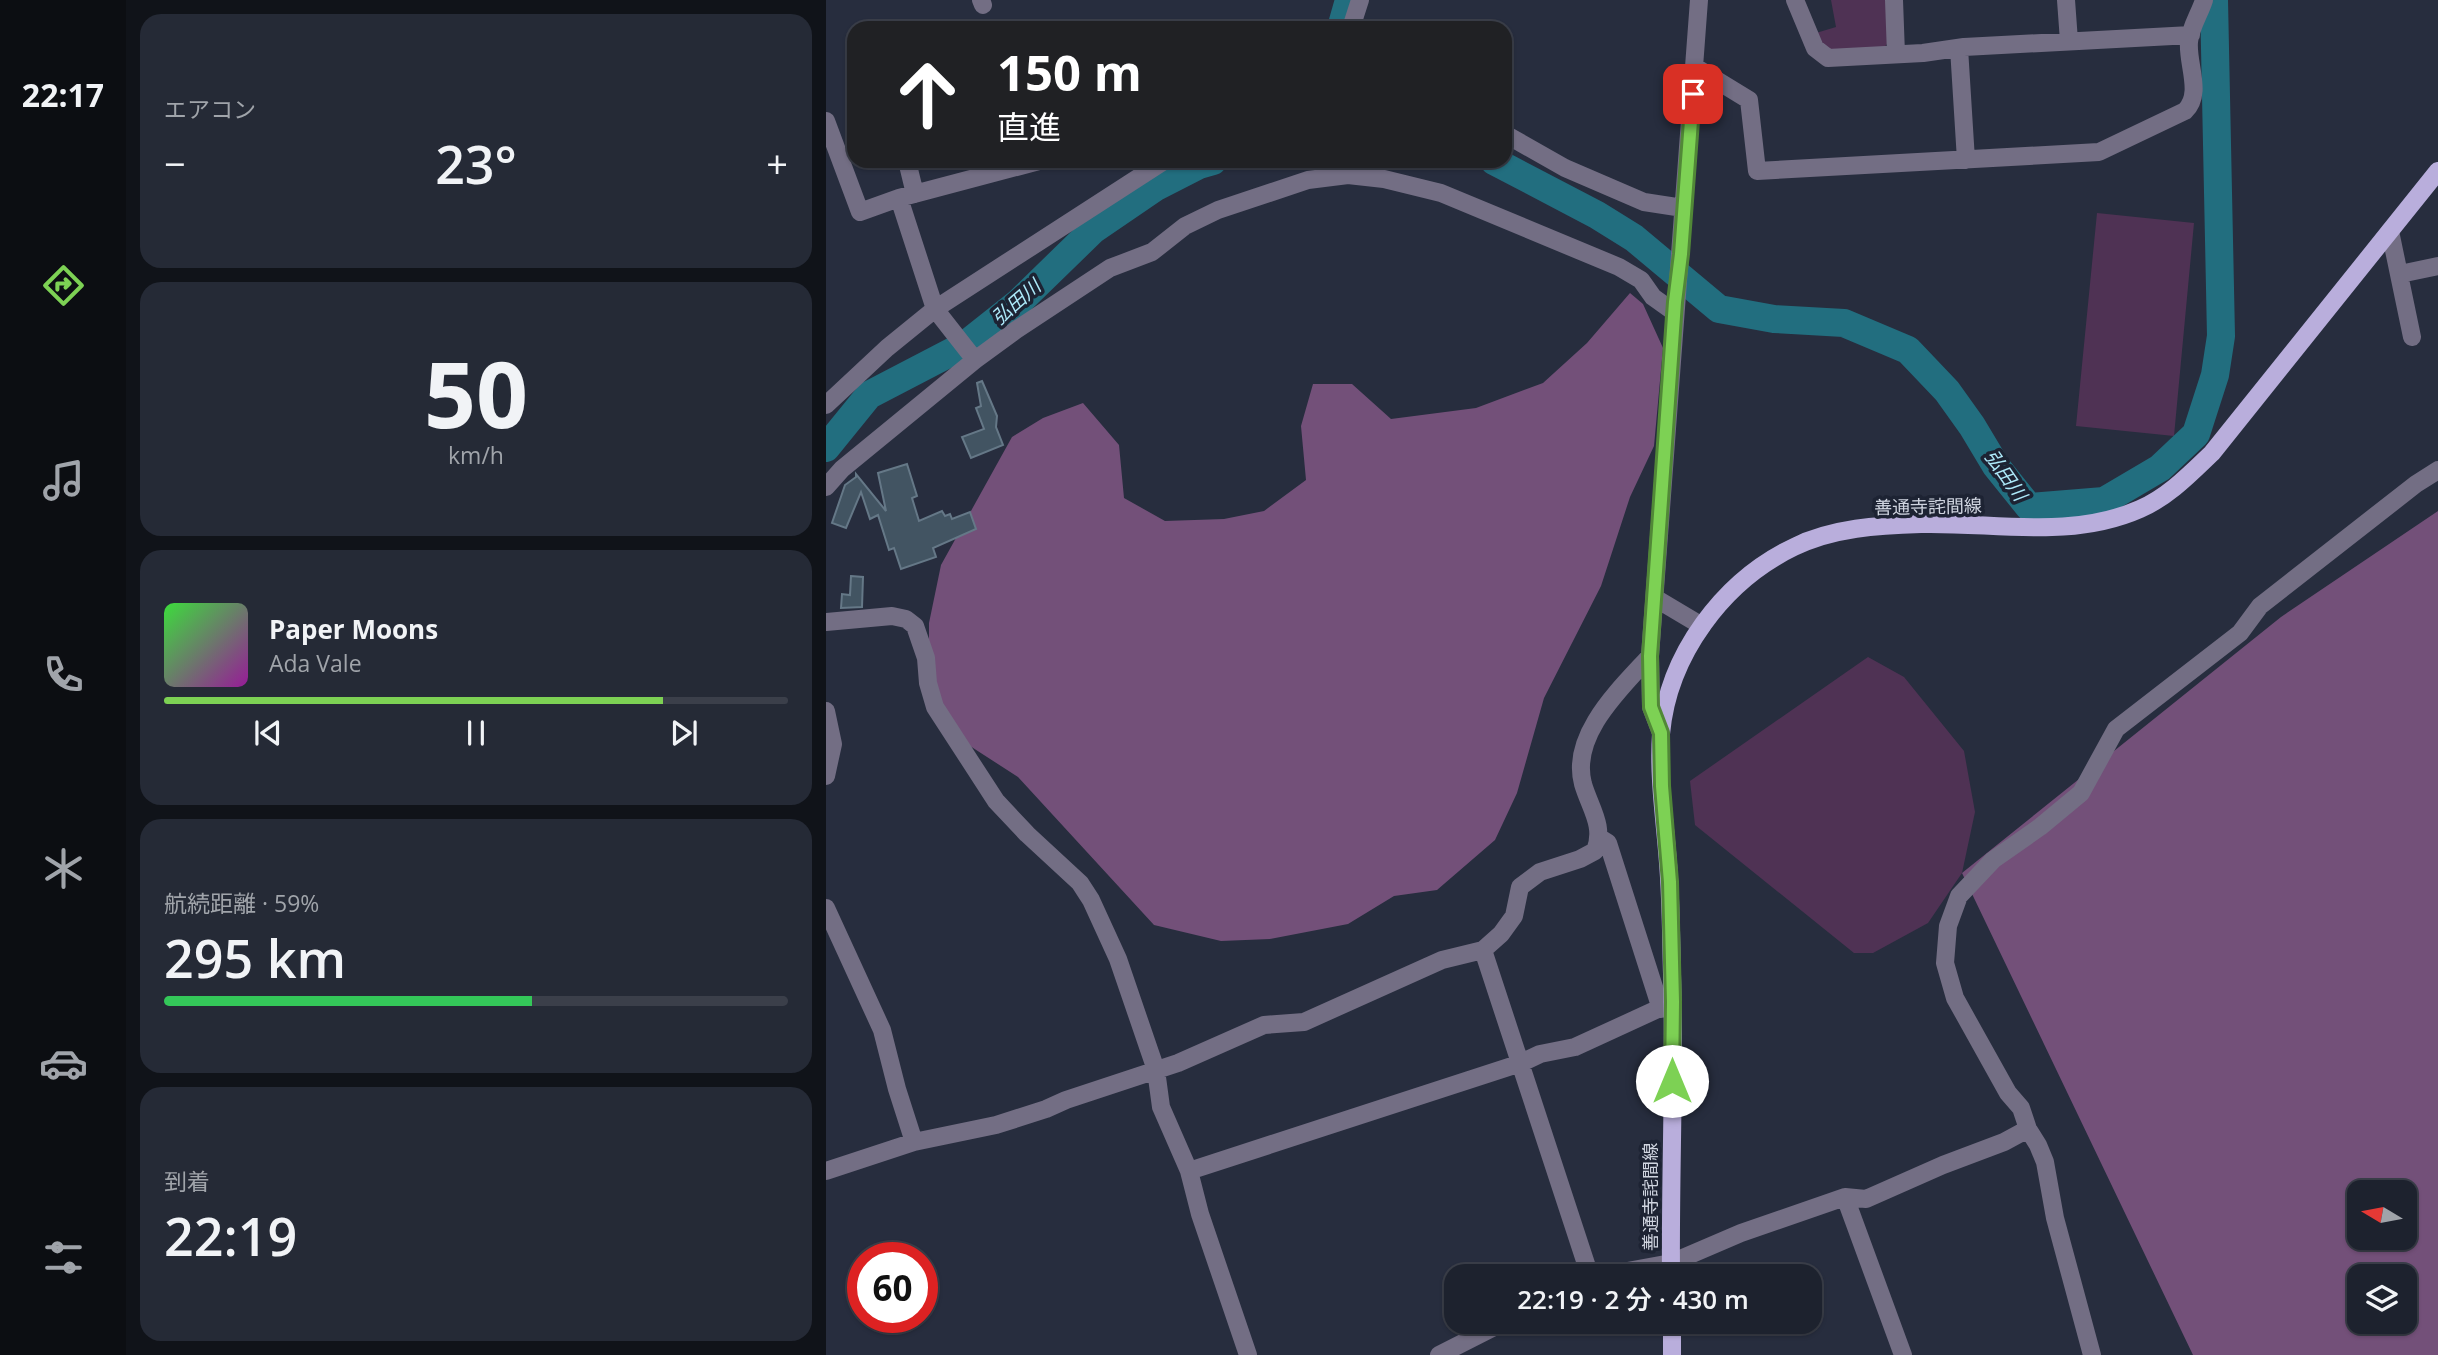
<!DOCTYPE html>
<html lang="ja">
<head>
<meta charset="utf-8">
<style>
	body { margin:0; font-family:"Open Sans","Noto Sans JP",sans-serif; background:#252a36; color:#f1f3f6; height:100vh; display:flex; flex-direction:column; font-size:26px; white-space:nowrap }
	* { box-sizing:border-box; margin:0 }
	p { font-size:23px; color:#a0a4aa }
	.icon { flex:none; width:38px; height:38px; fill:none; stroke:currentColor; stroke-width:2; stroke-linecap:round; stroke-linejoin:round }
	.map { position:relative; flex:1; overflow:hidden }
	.details { display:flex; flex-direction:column; gap:14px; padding:14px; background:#101319; width:700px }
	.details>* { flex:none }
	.top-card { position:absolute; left:21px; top:21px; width:665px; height:147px; border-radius:21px; box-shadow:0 2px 5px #0004,0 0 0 2px #3b3f4a; background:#202124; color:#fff; overflow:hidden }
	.needle { width:46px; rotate:280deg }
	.fabs { position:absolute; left:1521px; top:1180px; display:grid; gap:14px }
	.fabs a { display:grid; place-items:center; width:70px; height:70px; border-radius:14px; background:#1d222e; box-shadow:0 2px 5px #0004,0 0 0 2px #3b3f4a; font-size:35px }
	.speed { position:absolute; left:21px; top:1242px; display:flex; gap:14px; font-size:35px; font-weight:700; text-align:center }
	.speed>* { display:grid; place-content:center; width:91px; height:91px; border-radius:50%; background:#1d222e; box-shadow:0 2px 5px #0004,0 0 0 2px #3b3f4a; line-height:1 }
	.speed .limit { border:10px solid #d22; background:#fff; color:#111 }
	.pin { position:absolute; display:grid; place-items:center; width:60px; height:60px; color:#fff; margin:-30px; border-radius:14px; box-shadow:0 4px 10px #0006 }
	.me { position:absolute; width:77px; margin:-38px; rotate:0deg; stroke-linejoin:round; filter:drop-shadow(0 0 5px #0008) }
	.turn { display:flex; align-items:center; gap:24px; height:147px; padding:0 35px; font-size:32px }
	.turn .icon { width:91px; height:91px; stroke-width:2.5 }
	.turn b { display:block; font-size:49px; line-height:60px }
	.big { font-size:52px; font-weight:600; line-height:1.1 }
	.details .tile { flex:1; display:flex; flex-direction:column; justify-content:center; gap:10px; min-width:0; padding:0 24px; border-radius:21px; background:#252a36 }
	.details .dial { align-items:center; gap:0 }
	.dial b { font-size:91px; line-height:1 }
	.song { display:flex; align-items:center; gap:21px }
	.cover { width:84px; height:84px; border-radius:10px; background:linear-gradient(135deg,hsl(120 70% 55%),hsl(300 70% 35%)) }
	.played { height:7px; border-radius:4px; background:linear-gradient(90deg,#7dd154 80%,#3b3f4a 80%) }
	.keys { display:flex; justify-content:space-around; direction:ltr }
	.heat { display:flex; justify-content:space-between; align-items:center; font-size:38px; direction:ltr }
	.charge { height:10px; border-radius:5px; background:linear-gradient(90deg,#34c759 59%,#3b3f4a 0) }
	.trip { position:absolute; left:618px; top:1264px; width:378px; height:70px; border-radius:21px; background:#1d222e; box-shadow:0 2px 5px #0004,0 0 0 2px #3b3f4a; font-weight:600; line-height:70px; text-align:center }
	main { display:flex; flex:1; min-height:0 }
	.dock { display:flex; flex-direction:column; width:126px; justify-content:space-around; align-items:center; background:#0c0e12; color:#a0a4aa }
	.dock .icon { width:49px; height:49px }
	.dock .active { color:#7dd154 }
	.dock b { font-size:32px; color:#f1f3f6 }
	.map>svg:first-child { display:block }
	.green { fill:#4f3254 }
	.forest { fill:#735079; fill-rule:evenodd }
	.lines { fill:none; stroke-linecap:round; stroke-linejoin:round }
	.river { stroke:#226e7f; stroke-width:28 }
	.building { fill:#425462; stroke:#657887; stroke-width:2 }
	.minor { stroke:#736e84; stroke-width:18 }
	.major { stroke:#b9aedc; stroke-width:18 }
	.route-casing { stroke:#518837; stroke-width:18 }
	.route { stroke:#7dd154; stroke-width:12 }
	.labels { text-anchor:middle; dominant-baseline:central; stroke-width:7; stroke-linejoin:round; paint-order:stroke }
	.street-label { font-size:18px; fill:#d0d5e0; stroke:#1d2333 }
	.water-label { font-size:19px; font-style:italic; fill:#aeeafa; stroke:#1d2333 }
</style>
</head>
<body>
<main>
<nav class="dock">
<b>22:17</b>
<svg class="icon active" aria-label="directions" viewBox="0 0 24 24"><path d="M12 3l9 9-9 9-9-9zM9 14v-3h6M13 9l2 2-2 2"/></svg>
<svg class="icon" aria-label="music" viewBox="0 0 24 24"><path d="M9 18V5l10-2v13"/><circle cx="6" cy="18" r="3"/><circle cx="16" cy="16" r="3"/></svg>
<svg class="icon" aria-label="phone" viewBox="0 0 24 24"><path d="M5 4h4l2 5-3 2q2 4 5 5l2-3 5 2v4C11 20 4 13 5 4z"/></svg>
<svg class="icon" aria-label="climate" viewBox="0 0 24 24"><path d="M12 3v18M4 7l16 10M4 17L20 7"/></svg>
<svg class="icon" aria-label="car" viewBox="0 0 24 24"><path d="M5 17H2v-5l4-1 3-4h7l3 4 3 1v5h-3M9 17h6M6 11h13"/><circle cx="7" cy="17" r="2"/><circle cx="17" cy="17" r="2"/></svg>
<svg class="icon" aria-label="filters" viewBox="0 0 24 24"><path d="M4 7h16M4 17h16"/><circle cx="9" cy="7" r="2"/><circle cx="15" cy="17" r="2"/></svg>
</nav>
<section class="details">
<div class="tile"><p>エアコン</p>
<div class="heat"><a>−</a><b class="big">23°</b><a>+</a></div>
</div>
<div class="tile dial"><b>50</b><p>km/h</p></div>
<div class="tile">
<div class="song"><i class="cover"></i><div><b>Paper Moons</b><p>Ada Vale</p></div></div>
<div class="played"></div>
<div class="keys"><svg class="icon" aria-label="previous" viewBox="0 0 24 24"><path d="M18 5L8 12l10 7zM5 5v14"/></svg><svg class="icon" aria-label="pause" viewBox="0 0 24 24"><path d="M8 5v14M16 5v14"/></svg><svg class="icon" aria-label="next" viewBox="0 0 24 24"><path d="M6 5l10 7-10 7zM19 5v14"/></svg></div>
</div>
<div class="tile"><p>航続距離 · 59%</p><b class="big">295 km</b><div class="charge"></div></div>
<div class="tile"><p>到着</p><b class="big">22:19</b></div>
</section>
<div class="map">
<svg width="1612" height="1355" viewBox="0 0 1612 1355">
	<rect width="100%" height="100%" fill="#272d3e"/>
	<!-- green -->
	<path class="green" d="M 1005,0 L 1061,0 L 1063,41 L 1058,48 L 1001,53 L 990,33 L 1010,27 Z
		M 1271,213 L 1368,223 L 1348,436 L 1250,426 Z
		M 1042,657 L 1078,677 L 1138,751 L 1149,812 L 1136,873 L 1102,923 L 1047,953 L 1028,953 L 869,825 L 864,781 Z"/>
	<!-- forest -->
	<path class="forest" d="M 804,293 L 817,304 L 837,348 L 828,446 L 804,497 L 775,586 L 718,698 L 691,793 L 669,840 L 611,890 L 568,896 L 522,924 L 444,939 L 395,941 L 328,925 L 192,777 L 144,746 L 112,710 L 103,676 L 103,623 L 115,565 L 186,437 L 217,418 L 257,403 L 293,445 L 298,498 L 339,521 L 398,519 L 438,511 L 480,480 L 475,426 L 487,384 L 526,384 L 565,419 L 650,408 L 717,383 L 761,343 Z
		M 1612,511 L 1612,1355 L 1367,1355 L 1136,873 L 1455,617 ZM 1533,1192 L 1578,1192 L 1578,1237 L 1533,1237 ZM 1533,1276 L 1578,1276 L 1578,1321 L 1533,1321 Z"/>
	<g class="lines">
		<!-- river -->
		<path class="river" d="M 515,28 L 523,0
			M 668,161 L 771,215 L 808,238 L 893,309 L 948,319 L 1018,323 L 1082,350 L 1121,391 L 1146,426 L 1170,466 L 1203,507 L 1278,501 L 1334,468 L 1370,434 L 1389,375 L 1395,336 L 1388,0
			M 0,448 L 43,395 L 139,345 L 192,303 L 267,230 L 330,187 L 373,165 L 387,161"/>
	</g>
	<!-- building -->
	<path class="building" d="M 156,381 L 171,416 L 170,427 L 177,445 L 145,458 L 136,437 L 158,429 L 150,408 L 155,406 L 151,383 Z
		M 81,464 L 91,496 L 86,498 L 93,521 L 116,511 L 119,516 L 124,514 L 126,519 L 144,512 L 150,529 L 107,548 L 110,557 L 75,569 L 68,548 L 63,550 L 52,515 L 44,519 L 35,492 L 20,528 L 6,523 L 19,485 L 30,477 L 30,474 L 60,511 L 52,473 Z
		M 25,576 L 37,577 L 36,607 L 15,608 L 16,594 L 24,595 Z"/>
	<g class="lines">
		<!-- minor -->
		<path class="minor" d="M 155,0 L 157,5
			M 969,0 L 989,48 L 1002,58 L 1097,53 L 1138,47 L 1365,35
			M 1068,0 L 1070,54
			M 1240,0 L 1243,41
			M 525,28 L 534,0
			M 1133,48 L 1140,160
			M 869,67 L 923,100 L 931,171 L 1273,152 L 1359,111 C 1377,94 1361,64 1363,42 C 1364,28 1374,13 1378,0
			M 0,121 L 34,212 L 73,198 L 213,161
			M 679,134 L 739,168 L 818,202 L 857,208
			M 81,161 L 89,194
			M 73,198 L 109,309 L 149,360
			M 1564,231 L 1586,337
			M 1574,274 L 1612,266
			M 0,405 L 61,348 L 109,309 L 338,161
			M 0,487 L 16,469 L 149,360 L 190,330 L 284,268 L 326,252 L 359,226 L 392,210 L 482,180 L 522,175 L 558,179 L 615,193 L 793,267 L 815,280 L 827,297 L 848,312
			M 829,598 L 876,626
			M 0,622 L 66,616 L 80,619 L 89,626 L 100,658 L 102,683 L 109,707 L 170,801 L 201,834 L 254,883 L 265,900 L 292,959 L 330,1070 L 335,1107 L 363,1171 L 374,1214 L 422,1355
			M 0,711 L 7,744 L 0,776
			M 835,733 L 825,707 L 824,656 L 873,0
			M 774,838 L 782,843 L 835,1009
			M 0,908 L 56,1030 L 71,1089 L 88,1142
			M 657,950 L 764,1276
			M 0,1171 L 88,1142 L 170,1125 L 220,1109 L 240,1100 L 352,1063 L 438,1025 L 478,1022 L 616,960 L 657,950 L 675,934 L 688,916 L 694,887 L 714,872 L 754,859 L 769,851 C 779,826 764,808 757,784 C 744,735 794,689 824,656
			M 363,1171 L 695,1063 L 714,1054 L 749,1047 L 847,1002
			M 1019,1197 L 1077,1355
			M 774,1276 L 845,1263 L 915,1233 L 1019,1197 L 1040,1199 L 1117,1165 L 1178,1142 L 1202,1129
			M 613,1355 L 680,1321
			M 1266,1355 L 1229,1218 L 1219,1162 L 1212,1145 L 1202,1129 L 1195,1108 L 1182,1093 L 1129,998 L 1119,963 L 1122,926 L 1133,896 L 1167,860 L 1214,827 L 1255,793 L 1290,729 L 1414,633 L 1434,606 L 1590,484 L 1612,470"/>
		<!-- major -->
		<path class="major" d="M 845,1276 C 844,1175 849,1075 846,974 C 845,937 845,900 842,863 C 839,821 832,777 835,734 C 842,655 897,581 968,547 C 1006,528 1053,525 1095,524 C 1167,522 1244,540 1314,509 C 1342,497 1364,474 1386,453 L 1612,171
			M 846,1321 L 846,1355"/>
	</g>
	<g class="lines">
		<!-- route casing -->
		<g class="route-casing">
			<path id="route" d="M 846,1081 L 847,1002 L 844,882 L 836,786 L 835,733 L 825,707 L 824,656 L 849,302 L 855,254 L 867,94"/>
		</g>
		<!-- route -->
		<use href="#route" class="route"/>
	</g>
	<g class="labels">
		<!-- street labels -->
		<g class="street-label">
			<text transform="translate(1102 506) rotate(-1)">善通寺詫間線</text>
			<text transform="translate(824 1197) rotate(-90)">善通寺詫間線</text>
		</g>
		<!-- water labels -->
		<g class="water-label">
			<text transform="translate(190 302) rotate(-41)">弘田川</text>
			<text transform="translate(1180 475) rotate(55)">弘田川</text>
		</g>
	</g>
</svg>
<div class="fabs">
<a><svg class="needle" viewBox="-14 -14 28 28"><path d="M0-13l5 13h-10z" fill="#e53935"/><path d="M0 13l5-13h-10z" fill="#a0a4aa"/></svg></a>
<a><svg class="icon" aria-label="layers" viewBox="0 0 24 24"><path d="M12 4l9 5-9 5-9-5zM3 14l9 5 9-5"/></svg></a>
</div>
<div class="speed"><div class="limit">60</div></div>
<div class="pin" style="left:867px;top:94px;background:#d93025"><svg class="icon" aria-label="arrive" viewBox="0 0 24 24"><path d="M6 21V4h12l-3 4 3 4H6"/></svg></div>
<svg class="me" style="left:846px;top:1081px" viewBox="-20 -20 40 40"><circle r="19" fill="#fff"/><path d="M0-13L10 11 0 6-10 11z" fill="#7dd154"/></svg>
<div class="trip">22:19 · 2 分 · 430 m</div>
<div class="top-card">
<div class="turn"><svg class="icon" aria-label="ahead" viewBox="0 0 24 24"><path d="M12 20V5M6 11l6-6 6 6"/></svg><div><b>150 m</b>直進</div></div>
</div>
</div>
</main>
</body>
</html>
